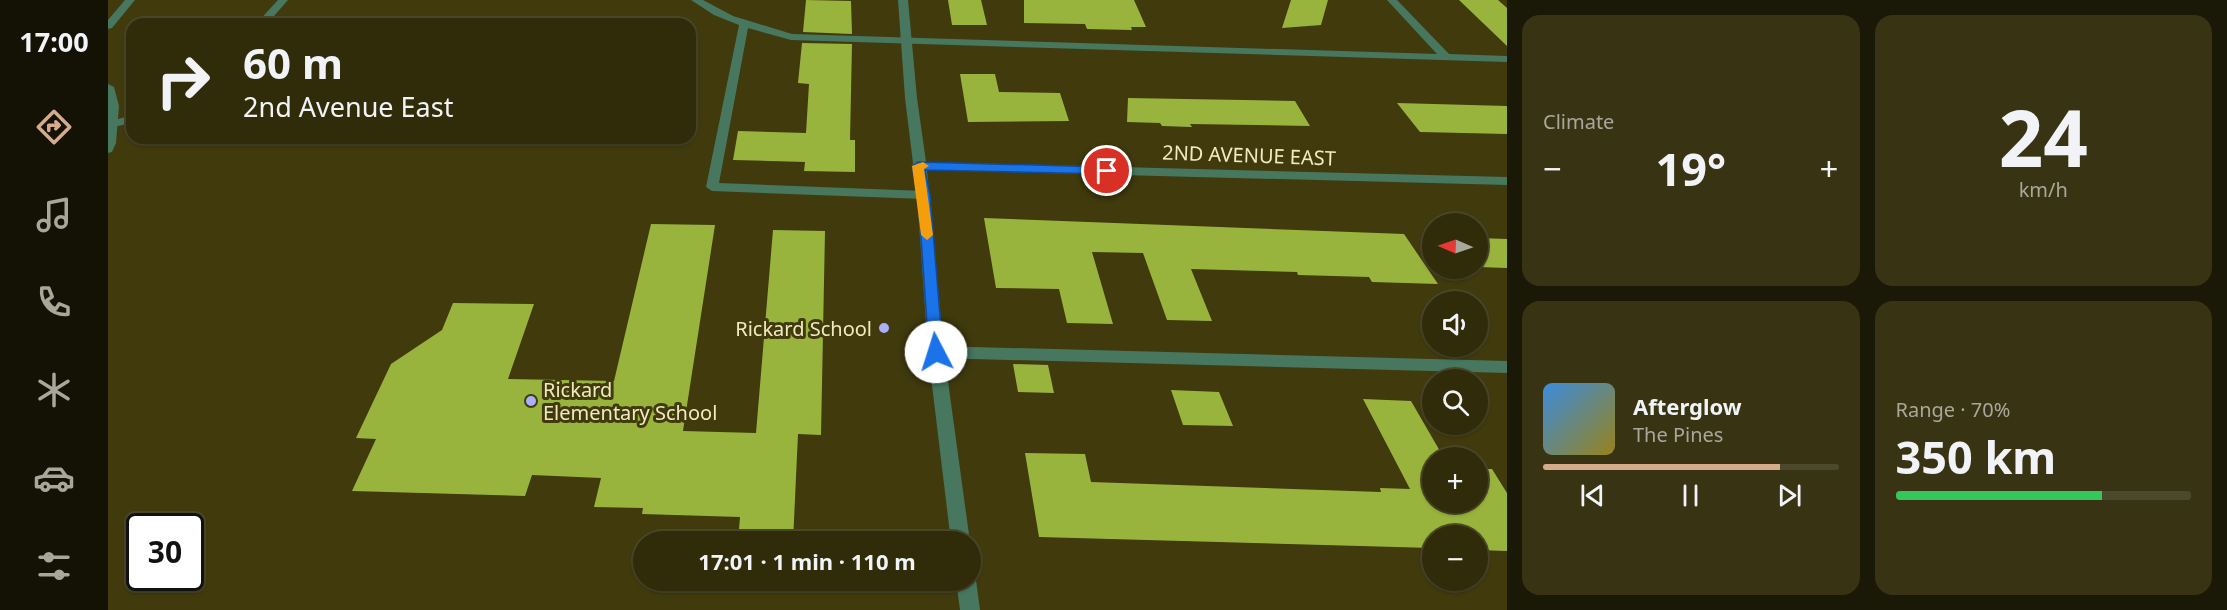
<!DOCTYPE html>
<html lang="en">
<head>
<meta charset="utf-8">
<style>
	body { margin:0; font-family:"Noto Sans",sans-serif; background:#383413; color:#f1f3f6; height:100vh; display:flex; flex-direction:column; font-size:22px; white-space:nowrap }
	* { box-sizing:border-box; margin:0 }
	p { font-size:20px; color:#a8a79c }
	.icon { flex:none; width:33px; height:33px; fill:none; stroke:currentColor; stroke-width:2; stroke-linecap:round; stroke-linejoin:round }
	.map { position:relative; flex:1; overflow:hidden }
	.details { display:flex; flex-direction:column; gap:15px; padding:15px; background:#1a1806; width:720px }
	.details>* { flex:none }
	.guide { position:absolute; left:18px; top:18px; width:570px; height:126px; border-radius:18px; box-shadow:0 2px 4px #0004,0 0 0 2px #4b482b; background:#302c0a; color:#f1f3f6; overflow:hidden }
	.needle { width:39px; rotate:272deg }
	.tools { position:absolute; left:1314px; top:213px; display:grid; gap:12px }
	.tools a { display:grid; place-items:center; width:66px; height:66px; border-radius:50%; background:#302c0a; box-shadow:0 2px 4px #0004,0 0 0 2px #4b482b; font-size:30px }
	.speed { position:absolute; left:18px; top:513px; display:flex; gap:12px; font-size:30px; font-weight:700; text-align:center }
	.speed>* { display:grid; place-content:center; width:78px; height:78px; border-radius:50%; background:#302c0a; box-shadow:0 2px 4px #0004,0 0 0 2px #4b482b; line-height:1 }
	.speed .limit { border:3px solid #111; border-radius:9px; background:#fff; color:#111 }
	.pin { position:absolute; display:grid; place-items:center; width:51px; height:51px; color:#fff; margin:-26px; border:3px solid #fff; border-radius:50%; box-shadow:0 2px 6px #0007 }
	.me { position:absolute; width:66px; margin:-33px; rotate:355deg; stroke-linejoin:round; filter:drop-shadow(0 0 4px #0008) }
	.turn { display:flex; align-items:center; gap:21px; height:126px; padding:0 18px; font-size:27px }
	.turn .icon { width:78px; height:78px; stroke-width:2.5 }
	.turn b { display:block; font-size:42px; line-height:51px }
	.big { font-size:45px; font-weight:700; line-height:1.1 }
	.details .card { flex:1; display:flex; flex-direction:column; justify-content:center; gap:9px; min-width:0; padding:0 21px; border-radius:18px; background:#383413 }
	.details .dial { align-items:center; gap:0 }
	.dial b { font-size:78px; line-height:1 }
	.song { display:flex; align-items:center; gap:18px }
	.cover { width:72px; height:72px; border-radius:9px; background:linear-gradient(135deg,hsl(210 70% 55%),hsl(50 70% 35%)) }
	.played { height:6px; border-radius:3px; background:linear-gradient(90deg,#d6ab8b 80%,#4b482b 80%) }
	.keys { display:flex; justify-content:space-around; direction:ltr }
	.heat { display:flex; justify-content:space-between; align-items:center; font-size:33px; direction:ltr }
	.charge { height:9px; border-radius:4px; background:linear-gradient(90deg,#34c759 70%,#4b482b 0) }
	.details .tiles { flex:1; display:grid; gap:15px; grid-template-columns:repeat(2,1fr) }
	.trip { position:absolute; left:525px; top:531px; width:348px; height:60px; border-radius:30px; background:#302c0a; box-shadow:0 2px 4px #0004,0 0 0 2px #4b482b; font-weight:700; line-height:60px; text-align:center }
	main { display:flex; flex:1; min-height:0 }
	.tab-bar { display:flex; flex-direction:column; width:108px; justify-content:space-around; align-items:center; background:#131204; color:#a8a79c }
	.tab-bar .icon { width:42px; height:42px }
	.tab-bar .on { color:#d6ab8b }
	.tab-bar b { font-size:27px; color:#f1f3f6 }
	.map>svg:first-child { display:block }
	.building { fill:#99b43d }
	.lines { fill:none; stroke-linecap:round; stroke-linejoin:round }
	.service { fill:#47775f; fill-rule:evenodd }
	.minor { fill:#47775f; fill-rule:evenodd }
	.tertiary { fill:#47775f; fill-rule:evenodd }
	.route { fill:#1a73e8; stroke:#114b97; stroke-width:1.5 }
	.slow { fill:#f59e0b }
	.poi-dot { fill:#abaffb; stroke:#403a0d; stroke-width:2 }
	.labels { text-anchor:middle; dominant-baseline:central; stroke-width:6; stroke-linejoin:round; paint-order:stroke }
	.street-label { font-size:20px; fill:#f0eac3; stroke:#403a0d }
	.poi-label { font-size:20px; fill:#f0eac3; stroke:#403a0d; text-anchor:end }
</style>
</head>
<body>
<main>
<nav class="tab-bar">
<b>17:00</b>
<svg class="icon on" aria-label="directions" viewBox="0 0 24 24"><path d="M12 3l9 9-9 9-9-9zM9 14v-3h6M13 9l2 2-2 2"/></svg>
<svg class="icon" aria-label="music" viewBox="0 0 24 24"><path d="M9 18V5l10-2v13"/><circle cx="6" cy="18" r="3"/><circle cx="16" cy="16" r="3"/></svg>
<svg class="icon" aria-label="phone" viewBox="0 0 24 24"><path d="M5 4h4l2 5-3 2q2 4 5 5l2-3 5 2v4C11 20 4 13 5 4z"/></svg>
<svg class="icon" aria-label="climate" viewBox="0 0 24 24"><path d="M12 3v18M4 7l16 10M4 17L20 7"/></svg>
<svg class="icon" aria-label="car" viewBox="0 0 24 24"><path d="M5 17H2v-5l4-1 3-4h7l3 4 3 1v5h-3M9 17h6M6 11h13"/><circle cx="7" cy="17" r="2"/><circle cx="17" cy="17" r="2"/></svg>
<svg class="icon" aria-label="filters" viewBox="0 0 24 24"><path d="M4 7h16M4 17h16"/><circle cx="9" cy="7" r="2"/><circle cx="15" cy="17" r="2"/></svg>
</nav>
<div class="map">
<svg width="1399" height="610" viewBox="0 0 1399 610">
	<rect width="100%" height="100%" fill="#403a0d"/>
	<!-- building -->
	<path class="building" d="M 698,0 L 743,1 L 744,34 L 695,32 Z
		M 840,0 L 873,0 L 879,25 L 844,25 Z
		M 916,0 L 1026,0 L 1038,27 L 1023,27 L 1024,30 L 979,29 L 977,24 L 916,23 Z
		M 1183,0 L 1220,0 L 1213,25 L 1174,28 Z
		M 1351,0 L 1390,0 L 1399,8 L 1399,46 Z
		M 694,43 L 744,44 L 742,140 L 747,140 L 747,172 L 696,171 L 697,162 L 625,160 L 630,131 L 698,133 L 701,84 L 690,83 Z
		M 852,74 L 887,74 L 891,92 L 952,93 L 961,121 L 860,122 Z
		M 1020,98 L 1187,101 L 1202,126 L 1082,124 L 1084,127 L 1054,126 L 1052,123 L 1019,122 Z
		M 1289,103 L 1399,106 L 1399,134 L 1312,132 Z
		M 876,218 L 1296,234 L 1330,284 L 1264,282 L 1261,277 L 1190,275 L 1189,272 L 1083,269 L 1104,321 L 1059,320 L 1035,253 L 984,252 L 1005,324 L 959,323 L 951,289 L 888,288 Z
		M 543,224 L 607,225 L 575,431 L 648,433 L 665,230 L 717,231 L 713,435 L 690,434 L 685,542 L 630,542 L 632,517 L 534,514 L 535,508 L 486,507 L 493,478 L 424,475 L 417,496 L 244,491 L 268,439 L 248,438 L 283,364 L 334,330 L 345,303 L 426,304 L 400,379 L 506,381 Z
		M 1370,238 L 1399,239 L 1399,268 L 1370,267 Z
		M 905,364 L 940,365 L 946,393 L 910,392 Z
		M 1063,390 L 1111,392 L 1125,426 L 1075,425 Z
		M 1255,399 L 1303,401 L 1336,458 L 1324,458 L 1324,502 L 1370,502 L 1370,469 L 1384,469 L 1399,493 L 1399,551 L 1370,550 L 1370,536 L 1324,536 L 1324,548 L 931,537 L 917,453 L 977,454 L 983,482 L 1273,492 L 1272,488 L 1302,489 Z"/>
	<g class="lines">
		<!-- service -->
		<path class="service" d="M 170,0 L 180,0 L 159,24 L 148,24 Z
			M 583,0 L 595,0 L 625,16 L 684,34 L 1329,54 L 1279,0 L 1289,0 L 1341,54 L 1399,56 L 1399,62 L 683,40 L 640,28 L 611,183 L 816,191 L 823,195 L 816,199 L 604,191 L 598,187 L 631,25 L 606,15 Z
			M 24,115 L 24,123 L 0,128 L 0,122 Z
			M 828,346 L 1399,361 L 1399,373 L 828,358 L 822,356 L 820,352 L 822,348 Z"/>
		<!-- minor -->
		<path class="minor" d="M 17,0 L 27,0 L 4,28 L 0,29 L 0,20 Z
			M 790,0 L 800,0 L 809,98 L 818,162 L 1399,177 L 1399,185 L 819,170 L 836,352 L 862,542 L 843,542 L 820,352 L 809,195 L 804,166 L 805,163 L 797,98 Z
			M 0,84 L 6,87 L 11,106 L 8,143 L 0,147 Z
			M 862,572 L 868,580 L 872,610 L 852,610 L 848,580 L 862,580 Z"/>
		<!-- tertiary -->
		<path class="tertiary" d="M 0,140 L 8,143 L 4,152 L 0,153 Z"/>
	</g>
	<!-- route -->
	<path class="route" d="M 810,162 L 999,167 L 1004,171 L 999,174 L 817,170 L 822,195 L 835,352 L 828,358 L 821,352 L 810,195 L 804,166 Z"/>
	<!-- slow -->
	<path class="slow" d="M 815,162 L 821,166 L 816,169 L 825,235 L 819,240 L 813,235 L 804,166 Z"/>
	<!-- markers -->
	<g class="poi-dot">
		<circle cx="776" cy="328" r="6"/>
		<circle cx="423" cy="401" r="6"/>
	</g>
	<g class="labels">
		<!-- street labels -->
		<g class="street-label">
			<text transform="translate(1141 155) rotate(2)">2ND AVENUE EAST</text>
		</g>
		<!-- poi labels -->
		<g class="poi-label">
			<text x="764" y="328">Rickard School</text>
			<text x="435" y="389" text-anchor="start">Rickard<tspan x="435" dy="23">Elementary School</tspan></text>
		</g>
	</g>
</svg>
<div class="tools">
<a><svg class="needle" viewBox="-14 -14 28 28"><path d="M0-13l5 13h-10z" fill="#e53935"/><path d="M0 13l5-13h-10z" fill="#a8a79c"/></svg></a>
<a><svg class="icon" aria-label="sound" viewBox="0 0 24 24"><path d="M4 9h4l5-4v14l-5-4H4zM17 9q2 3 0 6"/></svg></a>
<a><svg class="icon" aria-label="search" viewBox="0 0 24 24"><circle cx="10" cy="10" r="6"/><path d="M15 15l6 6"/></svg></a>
<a>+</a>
<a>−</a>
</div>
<div class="speed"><div class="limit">30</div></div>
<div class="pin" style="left:999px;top:171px;background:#d93025"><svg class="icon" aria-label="arrive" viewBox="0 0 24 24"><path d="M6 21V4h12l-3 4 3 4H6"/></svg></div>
<svg class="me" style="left:828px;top:352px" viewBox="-20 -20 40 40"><circle r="19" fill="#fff"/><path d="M0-13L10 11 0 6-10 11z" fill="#1a73e8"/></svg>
<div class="trip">17:01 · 1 min · 110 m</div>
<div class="guide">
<div class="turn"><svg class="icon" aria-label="right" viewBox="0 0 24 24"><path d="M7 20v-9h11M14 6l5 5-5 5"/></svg><div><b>60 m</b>2nd Avenue East</div></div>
</div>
</div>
<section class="details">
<div class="tiles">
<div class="card"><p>Climate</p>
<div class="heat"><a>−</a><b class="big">19°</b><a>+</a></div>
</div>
<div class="card dial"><b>24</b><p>km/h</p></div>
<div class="card">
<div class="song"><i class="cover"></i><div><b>Afterglow</b><p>The Pines</p></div></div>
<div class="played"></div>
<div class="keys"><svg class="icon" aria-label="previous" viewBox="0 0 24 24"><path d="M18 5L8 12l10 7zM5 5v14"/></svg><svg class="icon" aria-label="pause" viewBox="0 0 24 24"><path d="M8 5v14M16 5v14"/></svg><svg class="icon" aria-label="next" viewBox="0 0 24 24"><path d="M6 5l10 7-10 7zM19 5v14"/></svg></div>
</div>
<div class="card"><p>Range · 70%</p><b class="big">350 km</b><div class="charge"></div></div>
</div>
</section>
</main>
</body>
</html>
